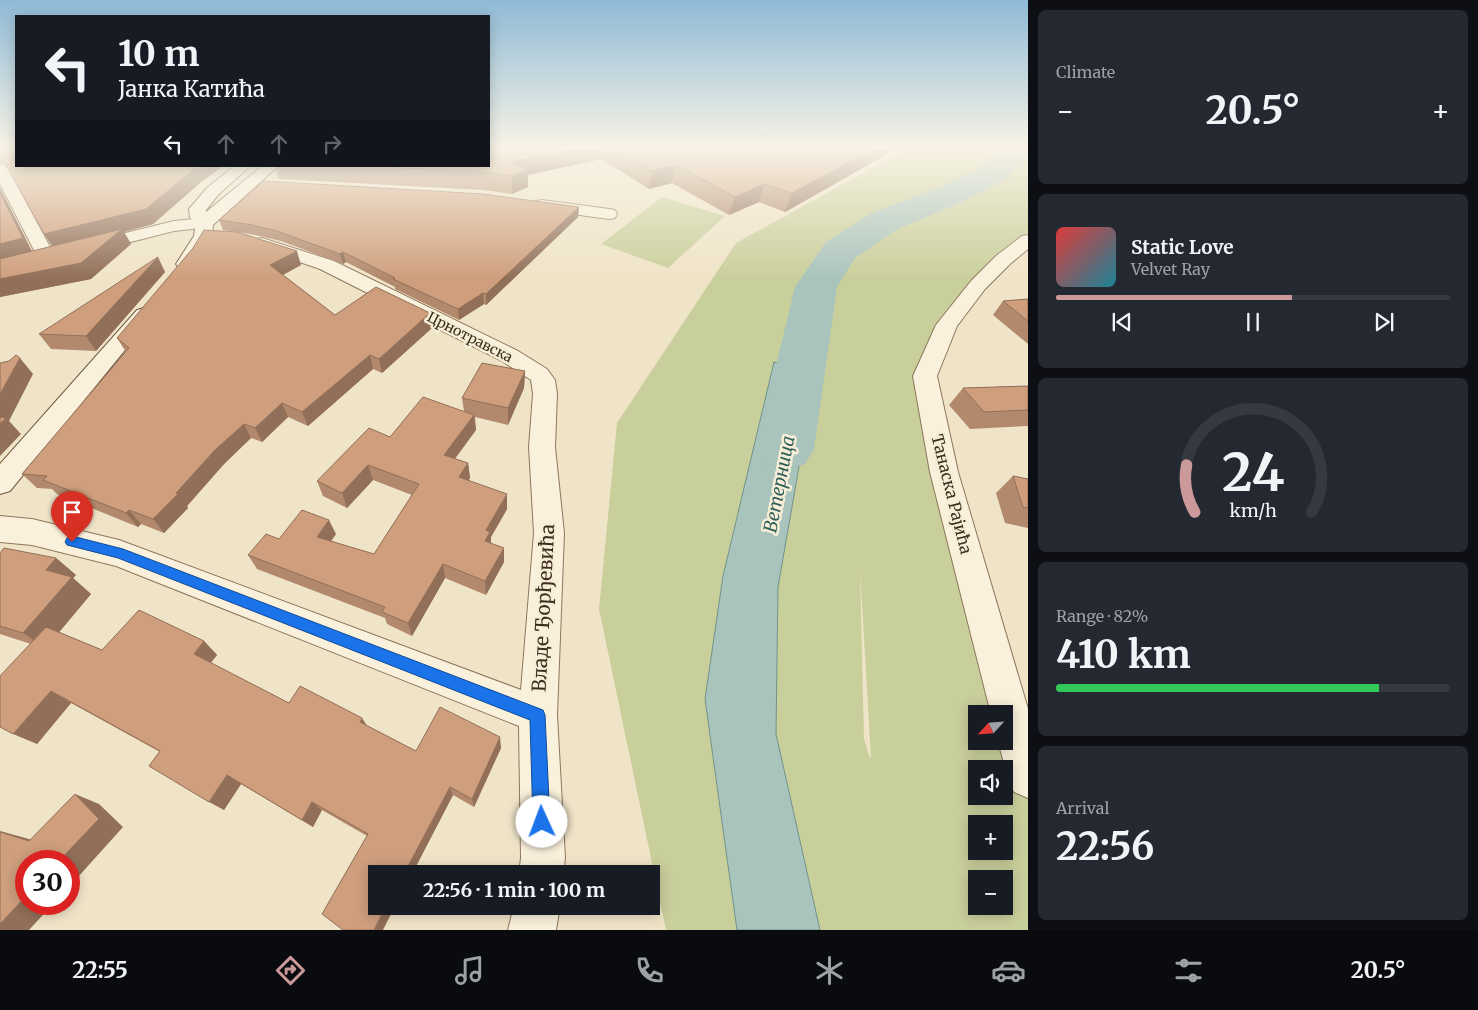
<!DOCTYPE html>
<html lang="en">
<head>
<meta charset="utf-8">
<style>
	body { margin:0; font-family:Merriweather,serif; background:#242831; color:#f1f3f6; height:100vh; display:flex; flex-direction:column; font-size:19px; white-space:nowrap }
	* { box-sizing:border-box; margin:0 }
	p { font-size:16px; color:#9ea1a6 }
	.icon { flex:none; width:28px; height:28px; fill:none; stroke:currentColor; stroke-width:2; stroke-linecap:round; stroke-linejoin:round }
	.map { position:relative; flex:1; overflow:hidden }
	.side { display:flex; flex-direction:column; gap:10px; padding:10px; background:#0d0f14; width:450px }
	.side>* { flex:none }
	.top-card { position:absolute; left:15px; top:15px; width:475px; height:152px; border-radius:0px; box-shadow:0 2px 12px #0003; background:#171b24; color:#f1f3f6; overflow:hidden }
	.needle { width:32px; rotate:244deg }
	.controls { position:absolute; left:968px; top:705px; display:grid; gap:10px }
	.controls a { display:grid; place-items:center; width:45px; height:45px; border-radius:0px; background:#171b24; box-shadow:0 2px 12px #0003; font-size:25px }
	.speed { position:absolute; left:15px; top:850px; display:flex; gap:10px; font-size:25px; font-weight:700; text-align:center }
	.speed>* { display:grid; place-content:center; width:65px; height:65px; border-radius:50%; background:#171b24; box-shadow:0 2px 12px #0003; line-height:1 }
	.speed .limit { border:8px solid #d22; background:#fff; color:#111 }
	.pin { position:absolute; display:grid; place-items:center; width:42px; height:42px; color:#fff; margin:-51px -21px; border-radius:50% 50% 50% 0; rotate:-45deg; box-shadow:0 0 5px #0007 }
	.pin .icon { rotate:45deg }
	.me { position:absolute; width:55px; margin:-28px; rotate:358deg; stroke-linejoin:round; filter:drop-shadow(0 0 4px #0008) }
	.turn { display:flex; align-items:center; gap:18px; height:105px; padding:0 20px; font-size:22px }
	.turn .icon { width:65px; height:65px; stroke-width:2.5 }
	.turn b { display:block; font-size:35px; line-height:42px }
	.lanes { display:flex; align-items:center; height:48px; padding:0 20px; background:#0003; justify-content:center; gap:25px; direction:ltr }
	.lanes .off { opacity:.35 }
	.big { font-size:38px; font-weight:700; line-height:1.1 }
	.side .widget { flex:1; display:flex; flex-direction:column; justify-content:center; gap:8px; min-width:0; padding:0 18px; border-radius:8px; background:#242831 }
	.side .dial { align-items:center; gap:0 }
	.dial svg { height:130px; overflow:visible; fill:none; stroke:#363941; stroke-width:7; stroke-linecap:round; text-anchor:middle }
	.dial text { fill:#f1f3f6; stroke:none }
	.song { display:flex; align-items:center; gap:15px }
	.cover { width:60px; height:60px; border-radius:8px; background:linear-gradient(135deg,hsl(0 70% 55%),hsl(190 70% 35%)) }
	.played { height:5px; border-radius:2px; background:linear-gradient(90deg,#cc999b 60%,#363941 60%) }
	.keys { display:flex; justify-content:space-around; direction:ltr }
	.heat { display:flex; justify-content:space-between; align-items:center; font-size:28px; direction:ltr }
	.charge { height:8px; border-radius:4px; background:linear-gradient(90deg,#34c759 82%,#363941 0) }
	.trip { position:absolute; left:368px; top:865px; width:292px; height:50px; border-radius:0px; background:#171b24; box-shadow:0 2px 12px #0003; font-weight:700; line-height:50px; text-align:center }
	.dock { display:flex; height:80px; justify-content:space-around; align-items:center; background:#090b0e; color:#9ea1a6 }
	.dock .icon { width:35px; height:35px }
	.dock .selected { color:#cc999b }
	.dock b { font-size:22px; color:#f1f3f6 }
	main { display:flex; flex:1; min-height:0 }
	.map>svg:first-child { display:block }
	.green { fill:#c9cf9b; fill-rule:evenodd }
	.water { fill:#a9c4bc; stroke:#6f938a }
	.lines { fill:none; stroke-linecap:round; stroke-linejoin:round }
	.river { fill:#a9c4bc; fill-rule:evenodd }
	.street-casing { stroke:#8d765c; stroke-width:2 }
	.secondary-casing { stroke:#6f573f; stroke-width:2 }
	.street { fill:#faf1dc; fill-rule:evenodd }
	.secondary { fill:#faf1dc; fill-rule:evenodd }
	.wall { fill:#b2896c }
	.shaded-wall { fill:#916f58 }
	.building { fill:#cf9f7d; stroke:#916f58 }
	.route { fill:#1a73e8; stroke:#114b97 }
	.labels { text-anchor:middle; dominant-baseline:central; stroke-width:5; stroke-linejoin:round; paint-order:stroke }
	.far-street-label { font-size:14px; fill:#3d2e20; stroke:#f7eed8 }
	.street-label { font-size:16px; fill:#3d2e20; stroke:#f7eed8 }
	.water-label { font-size:18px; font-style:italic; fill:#2f5d5a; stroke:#f7eed8 }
	.near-street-label { font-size:19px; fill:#3d2e20; stroke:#f7eed8 }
</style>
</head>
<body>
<main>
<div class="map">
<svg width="1028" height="930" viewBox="0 0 1028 930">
	<rect width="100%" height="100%" fill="#f0e4c8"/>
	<!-- green -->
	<path class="green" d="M 907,149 L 1028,149 L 1028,240 L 978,285 L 925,376 L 1028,778 L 1028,930 L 666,930 L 599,609 L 617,423 L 736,243 ZM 860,570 L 871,758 L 870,758 L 864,739 ZM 976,714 L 1004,714 L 1004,741 L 976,741 ZM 976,769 L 1004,769 L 1004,796 L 976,796 ZM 976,824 L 1004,824 L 1004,851 L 976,851 ZM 976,879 L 1004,879 L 1004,906 L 976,906 Z
		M 662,197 L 725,216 L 668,268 L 601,244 Z"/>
	<!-- water -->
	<path class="water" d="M 774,362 L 815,375 L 778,587 L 776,734 L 820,930 L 737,930 L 705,699 L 723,576 Z"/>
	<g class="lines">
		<!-- river -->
		<path class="river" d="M 1002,149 L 1028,149 L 1028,158 L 1005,180 L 966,200 L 896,230 L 855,258 L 837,287 L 814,449 L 805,464 L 785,470 L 765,464 L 756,449 L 795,287 L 826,242 L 870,214 L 942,186 L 983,166 Z"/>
		<!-- street casing -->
		<g class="street-casing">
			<path id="street" d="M 0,164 L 5,166 L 8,169 L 56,258 L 54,262 L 47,264 L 40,262 L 38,258 L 0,184 Z
				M 542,200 L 609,209 L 615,210 L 617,214 L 615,218 L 609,219 L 536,209 L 534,205 L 536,201 Z
				M 204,218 L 210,219 L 213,223 L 210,227 L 174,231 L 91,252 L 85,251 L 82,247 L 85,243 L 174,221 Z
				M 1028,235 L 1028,249 L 1010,264 L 985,289 L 957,326 L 937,376 L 958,472 L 1028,709 L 1028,798 L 1014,792 L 1008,778 L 998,741 L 1004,741 L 1004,714 L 991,714 L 930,472 L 913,376 L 936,325 L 971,281 L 996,256 L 1022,236 Z
				M 262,238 L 334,261 L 518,351 L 547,369 L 555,380 L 557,394 L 555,447 L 564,533 L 557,715 L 565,858 L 563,874 L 519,874 L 521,858 L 519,726 L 116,566 L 32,545 L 0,542 L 0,516 L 32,519 L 119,540 L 521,690 L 534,533 L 529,447 L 533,394 L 531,380 L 502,361 L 320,269 L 256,247 L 253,243 L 256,239 Z
				M 514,906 L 560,906 L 556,930 L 508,930 Z"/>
		</g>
		<!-- secondary casing -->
		<g class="secondary-casing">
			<path id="secondary" d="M 234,166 L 250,166 L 219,194 L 206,210 L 206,212 L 262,166 L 278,166 L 213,225 L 212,236 L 193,268 L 186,270 L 179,268 L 176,264 L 194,236 L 196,222 L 190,218 L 189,209 L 207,188 Z
				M 144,308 L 151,310 L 155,314 L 151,318 L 10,491 L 0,494 L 0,464 L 137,310 Z"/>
		</g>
		<!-- street -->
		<use href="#street" class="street"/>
		<!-- secondary -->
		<use href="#secondary" class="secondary"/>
	</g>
	<!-- wall -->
	<path class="wall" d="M 0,149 L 16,166 L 223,166 L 201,182 L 153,224 L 124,232 L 131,244 L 91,279 L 0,297 L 0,188 L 32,251 L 52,246 L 44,234 L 7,165 L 6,164 L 0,163 Z
		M 489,149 L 896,149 L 785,212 L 759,202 L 729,215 L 672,183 L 649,189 L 602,159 L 528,175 L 528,187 L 512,194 L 484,190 L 279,179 L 275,166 L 489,166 Z
		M 579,207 L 578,217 L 486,305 L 484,304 L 459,320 L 395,289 L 395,287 L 346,262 L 343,264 L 281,241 L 255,235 L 238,232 L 301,265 L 283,275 L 335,315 L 432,328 L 382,373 L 373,369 L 308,426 L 288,417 L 262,442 L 251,438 L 224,464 L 187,506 L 188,508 L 164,533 L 141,524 L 138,527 L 57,494 L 52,489 L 37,488 L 22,474 L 126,352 L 117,338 L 237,232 L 223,230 L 219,220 Z
		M 165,272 L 96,351 L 51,349 L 39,334 Z
		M 1028,299 L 1028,344 L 993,315 L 1003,301 Z
		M 525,371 L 524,388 L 508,425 L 475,417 L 476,430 L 455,459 L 468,463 L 470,478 L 468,480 L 507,509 L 491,537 L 491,543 L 504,562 L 486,595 L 445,578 L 412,636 L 387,624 L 385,618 L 257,569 L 248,555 L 279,539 L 336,534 L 331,541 L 374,554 L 412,495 L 373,480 L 347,508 L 323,496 L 317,481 L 390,437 L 464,411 L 462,398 Z
		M 1028,386 L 1028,426 L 970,429 L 949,405 L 963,388 Z
		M 1013,476 L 1028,479 L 1028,528 L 1005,523 L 996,493 Z
		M 0,553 L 56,558 L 76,575 L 73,578 L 91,594 L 59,632 L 102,650 L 204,641 L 217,655 L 211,663 L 289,703 L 367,726 L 416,751 L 501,748 L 474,807 L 453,795 L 412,874 L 376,874 L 367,836 L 322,810 L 313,827 L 241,784 L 224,810 L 160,752 L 71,703 L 37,744 L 31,644 L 0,634 Z"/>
	<!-- shaded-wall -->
	<path class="shaded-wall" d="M 572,149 L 603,149 L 602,159 L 528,175 L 528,187 L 512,194 L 512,176 L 510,162 Z
		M 873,149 L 896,149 L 785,212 L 792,193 Z
		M 676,165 L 672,183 L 649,189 L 652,171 Z
		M 198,166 L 223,166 L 201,182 L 153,224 L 124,232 L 131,244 L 91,279 L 0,297 L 0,279 L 54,249 L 44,234 Z
		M 764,184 L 759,202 L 729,215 L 735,197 Z
		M 0,188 L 33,254 L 0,262 Z
		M 579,207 L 578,217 L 486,305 L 486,294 Z
		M 297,251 L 301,265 L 275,279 L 270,265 Z
		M 343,252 L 346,262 L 343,264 L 340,254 Z
		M 158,257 L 165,272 L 96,351 L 86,336 Z
		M 483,293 L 484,304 L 459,320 L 458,309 Z
		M 430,313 L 432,328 L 382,373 L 379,359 Z
		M 370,355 L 373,369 L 308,426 L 302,412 Z
		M 20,358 L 33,374 L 9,421 L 21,434 L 0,456 L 0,394 Z
		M 525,371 L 524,388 L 508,425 L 508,408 Z
		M 282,403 L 288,417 L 262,442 L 255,428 Z
		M 474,415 L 476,430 L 446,470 L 444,455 Z
		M 244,424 L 251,438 L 224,464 L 187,506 L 188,508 L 164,533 L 153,519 L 215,450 Z
		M 468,463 L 470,478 L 461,492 L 459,477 Z
		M 368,465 L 373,480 L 347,508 L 342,493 Z
		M 507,494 L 507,509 L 491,537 L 491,546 L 485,541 L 486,530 Z
		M 129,510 L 141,524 L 138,527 L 126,513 Z
		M 329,520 L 336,534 L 324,551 L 317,537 Z
		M 504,548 L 504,562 L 486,595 L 485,581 Z
		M 56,558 L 76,575 L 73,578 L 91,594 L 46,648 L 23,633 L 46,570 Z
		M 443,564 L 445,578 L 412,636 L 408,623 Z
		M 204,641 L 217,655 L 207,667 L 194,654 Z
		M 51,691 L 71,703 L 37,744 L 13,734 Z
		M 362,718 L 369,729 L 360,722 Z
		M 500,737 L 501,748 L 474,807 L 472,799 Z
		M 227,775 L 241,784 L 224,810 L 209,802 Z
		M 450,787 L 453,795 L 412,874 L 404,874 Z
		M 75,794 L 99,804 L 123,827 L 69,887 L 69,861 L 59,861 Z
		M 312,802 L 322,810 L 313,827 L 302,820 Z
		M 0,831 L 58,847 L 29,841 L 0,832 Z
		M 26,896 L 26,904 L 53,904 L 29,930 L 0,930 L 0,924 Z
		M 386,906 L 395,906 L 383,930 L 374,930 Z"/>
	<!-- building -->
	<path class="building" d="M 0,149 L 16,149 L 16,166 L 198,166 L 146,209 L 44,234 L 0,154 Z
		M 489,149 L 572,149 L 510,162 L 528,170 L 512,176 L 483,172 L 369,166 L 489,166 Z
		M 614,149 L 873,149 L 792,193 L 764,184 L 735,197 L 676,165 L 652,171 Z
		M 264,181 L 483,194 L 579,207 L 486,294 L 483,293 L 458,309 L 393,279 L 395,278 L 343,252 L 340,254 L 277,231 L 252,225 L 219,220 Z
		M 0,193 L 23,238 L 0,244 Z
		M 122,229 L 81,263 L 0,279 L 0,259 Z
		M 204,230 L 237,232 L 297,251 L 270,265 L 335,315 L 376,287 L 430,313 L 379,359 L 370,355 L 302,412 L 282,403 L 255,428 L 244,424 L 215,450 L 176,493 L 178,494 L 153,519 L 129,510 L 126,513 L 43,480 L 47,476 L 22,474 L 129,348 L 117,338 L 193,248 Z
		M 158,257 L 86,336 L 39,334 Z
		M 1028,299 L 1028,321 L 1003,301 Z
		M 16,355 L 20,358 L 0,394 L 0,363 L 9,361 Z
		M 482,363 L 525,371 L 508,408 L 462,398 Z
		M 1028,386 L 1028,410 L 984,412 L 963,388 Z
		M 423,397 L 474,415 L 444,455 L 468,463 L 459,477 L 507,494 L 486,530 L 490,532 L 485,541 L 504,548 L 485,581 L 443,564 L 408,623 L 382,612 L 385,607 L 248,555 L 266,534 L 279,539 L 302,510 L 329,520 L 317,537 L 374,554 L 419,484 L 368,465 L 342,493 L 317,481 L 369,428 L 390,437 Z
		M 0,417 L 6,418 L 0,424 Z
		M 1013,476 L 1028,479 L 1028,508 L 1023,507 Z
		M 4,548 L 56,558 L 46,570 L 72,577 L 23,633 L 0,626 L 0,553 Z
		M 139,610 L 204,641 L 194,654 L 289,703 L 300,686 L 362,718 L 360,722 L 416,751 L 440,707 L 500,737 L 472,799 L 450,787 L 404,874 L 376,874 L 376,906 L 386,906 L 374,930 L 343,930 L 322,914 L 368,834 L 312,802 L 302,820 L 227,775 L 209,802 L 149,766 L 160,751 L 51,691 L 13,734 L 0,727 L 0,676 L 46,627 L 102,650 Z
		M 75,794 L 99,819 L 59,861 L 26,861 L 26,896 L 0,924 L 0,832 L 29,841 Z"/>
	<!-- sky -->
	<linearGradient id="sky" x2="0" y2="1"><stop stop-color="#8fbad6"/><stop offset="0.53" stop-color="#f8f3e6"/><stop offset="1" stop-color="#f8f3e6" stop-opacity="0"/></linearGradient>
	<rect width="1028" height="279" fill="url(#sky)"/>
	<!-- route -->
	<path class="route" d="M 72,536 L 123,549 L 543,710 L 545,715 L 550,822 L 548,828 L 542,831 L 535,828 L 533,822 L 530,720 L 118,558 L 67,545 L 65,542 L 67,538 Z"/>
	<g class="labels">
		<!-- far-street labels -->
		<g class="far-street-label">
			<text transform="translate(470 337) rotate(27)">Црнотравска</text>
		</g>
		<!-- street labels -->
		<g class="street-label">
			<text transform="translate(952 494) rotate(76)">Танаска Рајића</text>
		</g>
		<!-- water labels -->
		<g class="water-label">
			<text transform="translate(779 484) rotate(-79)">Ветерница</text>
		</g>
		<!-- near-street labels -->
		<g class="near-street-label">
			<text transform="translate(543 608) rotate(-87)">Владе Ђорђевића</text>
		</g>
	</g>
</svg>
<div class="controls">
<a><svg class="needle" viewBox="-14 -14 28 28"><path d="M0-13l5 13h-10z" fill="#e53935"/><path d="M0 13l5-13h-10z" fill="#9ea1a6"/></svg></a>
<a><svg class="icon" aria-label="sound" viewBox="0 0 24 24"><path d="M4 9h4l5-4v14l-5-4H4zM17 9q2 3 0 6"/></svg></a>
<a>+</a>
<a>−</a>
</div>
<div class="speed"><div class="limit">30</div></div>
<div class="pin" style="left:72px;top:542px;background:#d93025"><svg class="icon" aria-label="arrive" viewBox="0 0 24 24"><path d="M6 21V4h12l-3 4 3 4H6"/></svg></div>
<svg class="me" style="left:542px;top:822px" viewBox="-20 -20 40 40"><circle r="19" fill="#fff"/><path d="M0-13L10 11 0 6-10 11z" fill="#1a73e8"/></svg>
<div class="trip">22:56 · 1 min · 100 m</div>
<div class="top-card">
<div class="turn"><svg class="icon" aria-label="left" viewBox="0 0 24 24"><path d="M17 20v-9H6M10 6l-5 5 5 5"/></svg><div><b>10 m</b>Јанка Катића</div></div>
<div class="lanes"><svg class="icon" aria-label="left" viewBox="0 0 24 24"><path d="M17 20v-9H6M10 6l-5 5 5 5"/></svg><svg class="icon off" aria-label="ahead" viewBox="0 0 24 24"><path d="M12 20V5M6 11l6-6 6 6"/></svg><svg class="icon off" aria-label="ahead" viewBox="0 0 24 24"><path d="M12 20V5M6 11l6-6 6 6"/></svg><svg class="icon off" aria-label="right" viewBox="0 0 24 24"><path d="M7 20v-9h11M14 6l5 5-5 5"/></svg></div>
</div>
</div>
<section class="side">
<div class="widget"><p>Climate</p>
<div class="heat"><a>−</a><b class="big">20.5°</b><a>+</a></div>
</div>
<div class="widget">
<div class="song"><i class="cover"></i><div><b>Static Love</b><p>Velvet Ray</p></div></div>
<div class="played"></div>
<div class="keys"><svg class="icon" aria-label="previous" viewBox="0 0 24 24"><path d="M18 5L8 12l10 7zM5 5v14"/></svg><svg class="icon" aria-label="pause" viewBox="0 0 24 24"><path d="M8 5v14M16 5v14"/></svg><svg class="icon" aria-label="next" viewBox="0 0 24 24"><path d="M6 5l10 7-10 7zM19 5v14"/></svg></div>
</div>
<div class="widget dial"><svg viewBox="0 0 100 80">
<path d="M14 69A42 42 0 1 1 86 69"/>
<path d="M14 69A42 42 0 0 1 9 40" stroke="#cc999b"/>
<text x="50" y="56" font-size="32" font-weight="700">24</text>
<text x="50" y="72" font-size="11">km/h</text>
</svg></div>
<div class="widget"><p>Range · 82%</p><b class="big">410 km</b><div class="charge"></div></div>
<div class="widget"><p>Arrival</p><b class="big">22:56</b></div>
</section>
</main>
<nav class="dock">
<b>22:55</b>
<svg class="icon selected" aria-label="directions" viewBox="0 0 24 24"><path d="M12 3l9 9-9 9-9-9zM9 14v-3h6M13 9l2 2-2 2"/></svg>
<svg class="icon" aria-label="music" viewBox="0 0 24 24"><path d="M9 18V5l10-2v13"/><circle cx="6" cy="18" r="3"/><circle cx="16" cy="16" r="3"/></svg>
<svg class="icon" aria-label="phone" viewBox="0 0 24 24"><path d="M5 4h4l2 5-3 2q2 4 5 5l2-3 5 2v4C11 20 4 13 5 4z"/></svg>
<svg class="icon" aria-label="climate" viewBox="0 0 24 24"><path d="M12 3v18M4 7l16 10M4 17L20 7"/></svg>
<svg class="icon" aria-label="car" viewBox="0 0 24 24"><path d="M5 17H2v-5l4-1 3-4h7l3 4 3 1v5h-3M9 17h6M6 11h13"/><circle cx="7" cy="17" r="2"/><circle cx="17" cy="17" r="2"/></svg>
<svg class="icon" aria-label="filters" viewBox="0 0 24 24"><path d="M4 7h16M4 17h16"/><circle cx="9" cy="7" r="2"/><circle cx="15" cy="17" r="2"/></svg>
<b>20.5°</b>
</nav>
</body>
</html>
